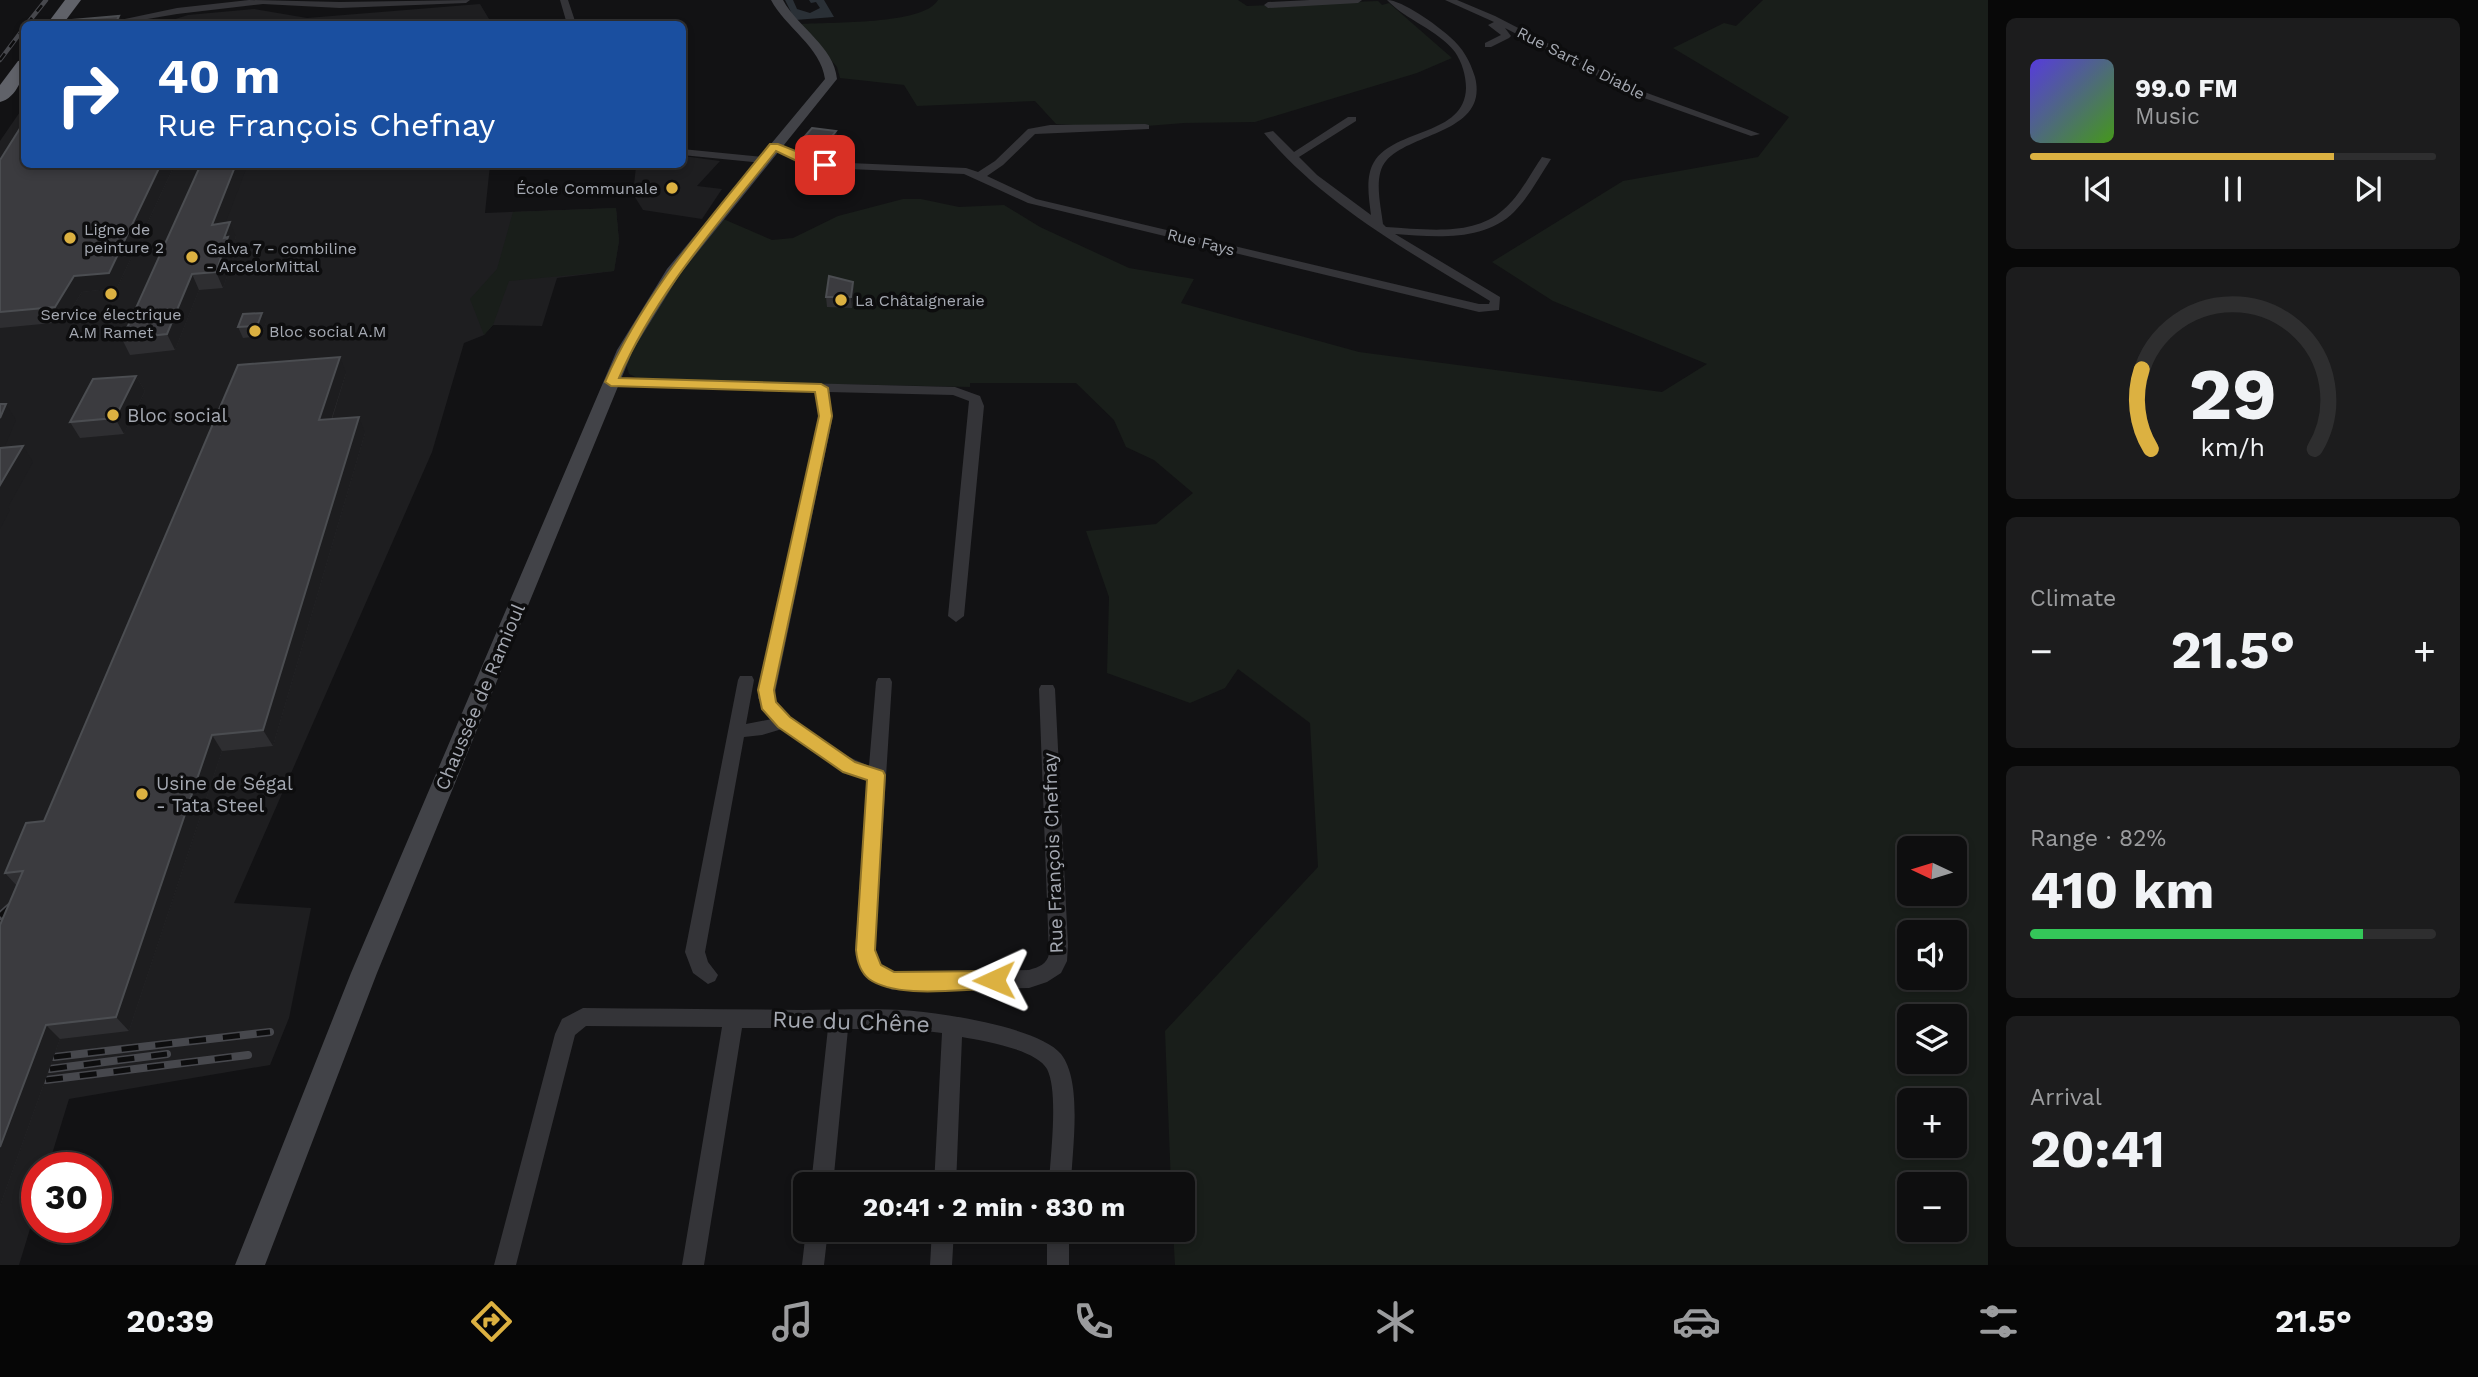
<!DOCTYPE html>
<html lang="en">
<head>
<meta charset="utf-8">
<style>
	body { margin:0; font-family:"Work Sans",sans-serif; background:#1c1c1d; color:#f1f3f6; height:100vh; display:flex; flex-direction:column; font-size:26px; white-space:nowrap }
	* { box-sizing:border-box; margin:0 }
	p { font-size:23px; color:#9b9c9e }
	.icon { flex:none; width:38px; height:38px; fill:none; stroke:currentColor; stroke-width:2; stroke-linecap:round; stroke-linejoin:round }
	.map { position:relative; flex:1; overflow:hidden }
	.side { display:flex; flex-direction:column; gap:18px; padding:18px; background:#080808; width:490px }
	.side>* { flex:none }
	.banner { position:absolute; left:21px; top:21px; width:665px; height:147px; border-radius:10px; box-shadow:0 4px 10px #0003,0 0 0 2px #2e2e2f; background:#1a4fa0; color:#fff; overflow:hidden }
	.needle { width:46px; rotate:274deg }
	.fabs { position:absolute; left:1897px; top:836px; display:grid; gap:14px }
	.fabs a { display:grid; place-items:center; width:70px; height:70px; border-radius:10px; background:#0e0e0f; box-shadow:0 4px 10px #0003,0 0 0 2px #2e2e2f; font-size:35px }
	.speed { position:absolute; left:21px; top:1152px; display:flex; gap:14px; font-size:35px; font-weight:700; text-align:center }
	.speed>* { display:grid; place-content:center; width:91px; height:91px; border-radius:50%; background:#0e0e0f; box-shadow:0 4px 10px #0003,0 0 0 2px #2e2e2f; line-height:1 }
	.speed .limit { border:10px solid #d22; background:#fff; color:#111 }
	.pin { position:absolute; display:grid; place-items:center; width:60px; height:60px; color:#fff; margin:-30px; border-radius:14px; box-shadow:0 4px 10px #0006 }
	.me { position:absolute; width:77px; margin:-38px; rotate:269deg; stroke-linejoin:round; filter:drop-shadow(0 0 5px #0008) }
	.turn { display:flex; align-items:center; gap:24px; height:147px; padding:0 21px; font-size:32px }
	.turn .icon { width:91px; height:91px; stroke-width:2.5 }
	.turn b { display:block; font-size:49px; line-height:60px }
	.big { font-size:52px; font-weight:700; line-height:1.1 }
	.side .card { flex:1; display:flex; flex-direction:column; justify-content:center; gap:10px; min-width:0; padding:0 24px; border-radius:10px; background:#1c1c1d }
	.side .dial { align-items:center; gap:0 }
	.dial svg { height:182px; overflow:visible; fill:none; stroke:#2e2e2f; stroke-width:7; stroke-linecap:round; text-anchor:middle }
	.dial text { fill:#f1f3f6; stroke:none }
	.song { display:flex; align-items:center; gap:21px }
	.cover { width:84px; height:84px; border-radius:10px; background:linear-gradient(135deg,hsl(250 70% 55%),hsl(100 70% 35%)) }
	.played { height:7px; border-radius:4px; background:linear-gradient(90deg,#dcb141 75%,#2e2e2f 75%) }
	.keys { display:flex; justify-content:space-around; direction:ltr }
	.heat { display:flex; justify-content:space-between; align-items:center; font-size:38px; direction:ltr }
	.charge { height:10px; border-radius:5px; background:linear-gradient(90deg,#34c759 82%,#2e2e2f 0) }
	.trip { position:absolute; left:793px; top:1172px; width:402px; height:70px; border-radius:10px; background:#0e0e0f; box-shadow:0 4px 10px #0003,0 0 0 2px #2e2e2f; font-weight:700; line-height:70px; text-align:center }
	.tab-bar { display:flex; height:112px; justify-content:space-around; align-items:center; background:#060606; color:#9b9c9e }
	.tab-bar .icon { width:49px; height:49px }
	.tab-bar .current { color:#dcb141 }
	.tab-bar b { font-size:32px; color:#f1f3f6 }
	main { display:flex; flex:1; min-height:0 }
	.map>svg:first-child { display:block }
	.built { fill:#1e1e20 }
	.green { fill:#191e1a; fill-rule:evenodd }
	.water { fill:#2a3036 }
	.lines { fill:none; stroke-linecap:round; stroke-linejoin:round }
	.street { fill:#343438; fill-rule:evenodd }
	.secondary { fill:#424348; fill-rule:evenodd }
	.highway { fill:#606269; fill-rule:evenodd }
	.rail-far1-casing { stroke:#47484d; stroke-width:4.5 }
	.rail-casing { stroke:#47484d; stroke-width:8 }
	.rail-far1 { stroke:#0d0d0e; stroke-width:2.5; stroke-dasharray:8; stroke-linecap:butt }
	.rail { stroke:#0d0d0e; stroke-width:5; stroke-dasharray:17; stroke-linecap:butt }
	.wall { fill:#2e2e31 }
	.shaded-wall { fill:#1d1d1f }
	.building { fill:#3b3b3f; stroke:#4b4d51; stroke-width:2 }
	.route { fill:#dcb141; stroke:#8f732a; stroke-width:2 }
	.poi-dot { fill:#dcb141; stroke:#0d0d0e; stroke-width:2.5 }
	.labels { text-anchor:middle; dominant-baseline:central; stroke-width:7; stroke-linejoin:round; paint-order:stroke }
	.far-street-label { font-size:16px; fill:#a5a9b2; stroke:#0d0d0e }
	.far-poi-label { font-size:16px; fill:#a5a9b2; stroke:#0d0d0e; text-anchor:start }
	.poi-label { font-size:19px; fill:#a5a9b2; stroke:#0d0d0e; text-anchor:start }
	.street-label { font-size:19px; fill:#a5a9b2; stroke:#0d0d0e }
	.near-street-label { font-size:23px; fill:#a5a9b2; stroke:#0d0d0e }
</style>
</head>
<body>
<main>
<div class="map">
<svg width="1988" height="1265" viewBox="0 0 1988 1265">
	<rect width="100%" height="100%" fill="#121214"/>
	<!-- built -->
	<path class="built" d="M 480,4 L 492,24 L 145,24 L 163,23 L 188,15 L 254,9 L 307,18 Z
		M 24,106 L 24,164 L 490,165 L 485,213 L 616,208 L 619,241 L 614,271 L 557,278 L 542,326 L 493,325 L 484,335 L 464,343 L 432,452 L 234,903 L 311,908 L 289,1018 L 270,1065 L 69,1099 L 48,1167 L 37,1167 L 37,1206 L 19,1265 L 0,1265 L 0,141 Z
		M 683,156 L 720,161 L 697,186 L 722,189 L 702,219 L 643,210 L 633,194 L 636,167 L 638,165 L 682,164 Z"/>
	<!-- green -->
	<path class="green" d="M 938,0 L 1238,0 L 1247,6 L 1378,1 L 1382,5 L 1389,3 L 1452,58 L 1417,73 L 1255,122 L 1184,123 L 1122,128 L 1056,124 L 1035,101 L 917,106 L 904,85 L 840,78 L 837,67 L 801,24 C 830,22 924,25 938,0 Z
		M 1763,0 L 1988,0 L 1988,1265 L 1175,1265 L 1173,1230 L 1183,1230 L 1183,1185 L 1171,1185 L 1165,1031 L 1318,867 L 1310,723 L 1238,669 L 1225,688 L 1190,703 L 1107,673 L 1109,597 L 1086,531 L 1156,524 L 1193,493 L 1154,460 L 1126,447 L 1114,420 L 1076,383 L 970,383 L 970,387 L 642,380 L 629,374 L 626,364 L 654,309 L 721,218 L 772,240 L 793,238 L 838,216 L 903,199 L 921,199 L 959,207 L 1004,205 L 1040,227 L 1129,268 L 1194,279 L 1181,303 L 1359,352 L 1662,392 L 1707,364 L 1553,301 L 1492,262 L 1623,181 L 1758,157 L 1789,117 L 1673,48 L 1724,23 L 1736,26 ZM 1909,849 L 1955,849 L 1955,894 L 1909,894 ZM 1909,933 L 1955,933 L 1955,978 L 1909,978 ZM 1909,1017 L 1955,1017 L 1955,1062 L 1909,1062 ZM 1909,1101 L 1955,1101 L 1955,1146 L 1909,1146 ZM 1909,1185 L 1955,1185 L 1955,1230 L 1909,1230 Z
		M 616,208 L 619,241 L 614,271 L 509,281 L 493,325 L 484,335 L 470,299 L 497,269 L 513,212 Z"/>
	<!-- water -->
	<path class="water" d="M 785,0 L 793,0 L 797,9 L 810,13 L 820,8 L 816,2 L 811,3 L 809,0 L 824,0 L 834,17 L 795,20 Z"/>
	<g class="lines">
		<!-- street -->
		<path class="street" d="M 249,0 L 340,2 L 470,0 L 466,3 L 340,8 L 263,4 L 177,14 L 118,24 L 101,24 L 177,8 Z
			M 560,0 L 568,0 L 576,24 L 567,24 Z
			M 1310,0 L 1362,0 L 1358,3 L 1268,8 L 1264,5 L 1268,2 Z
			M 1387,0 C 1402,0 1437,25 1450,37 C 1463,48 1470,61 1475,77 C 1489,133 1411,132 1386,161 C 1373,176 1381,206 1383,224 L 1386,227 C 1424,229 1473,237 1503,210 C 1520,196 1530,174 1542,157 L 1551,159 C 1539,177 1529,197 1514,212 C 1484,242 1434,237 1395,234 L 1500,297 L 1499,310 L 1479,312 L 1028,203 L 964,174 L 826,168 L 802,164 L 769,146 L 778,144 L 809,159 L 826,162 L 966,168 L 978,172 L 995,161 L 1028,129 L 1050,125 L 1145,124 L 1149,125 L 1149,129 L 1035,134 L 1003,165 L 987,176 L 1036,199 L 1479,304 L 1489,304 L 1490,301 C 1410,252 1325,206 1264,133 L 1273,131 L 1294,152 L 1348,117 L 1356,117 L 1356,121 L 1299,157 L 1317,175 L 1371,215 C 1369,198 1365,177 1374,162 C 1395,128 1465,136 1466,88 C 1466,76 1462,62 1455,52 C 1437,29 1407,21 1387,0 Z
			M 1445,0 L 1457,0 L 1495,16 L 1636,89 L 1760,134 L 1751,136 L 1630,93 L 1505,28 L 1511,36 L 1509,38 L 1491,47 L 1485,47 L 1485,43 L 1501,35 L 1488,25 L 1494,22 Z
			M 682,149 L 763,157 L 768,160 L 763,163 L 682,155 Z
			M 611,378 L 955,387 L 980,396 L 984,406 L 964,616 L 956,622 L 948,616 L 969,401 L 953,395 L 828,392 L 833,416 L 774,698 C 790,727 839,753 869,766 L 876,682 L 878,678 L 890,678 L 892,682 L 875,950 L 881,964 L 893,972 L 1029,970 C 1039,967 1047,964 1049,954 L 1039,689 L 1041,685 L 1053,685 L 1055,689 L 1068,945 L 1067,961 L 1061,973 L 1047,982 L 1029,988 L 892,990 L 867,976 L 855,950 L 868,780 L 826,760 L 782,729 L 762,735 L 744,737 L 705,952 L 708,962 L 718,975 L 715,981 L 708,984 L 693,973 L 685,952 L 738,680 L 740,676 L 752,676 L 754,680 L 746,724 L 772,719 L 758,698 L 819,416 L 815,392 L 606,385 L 606,379 Z
			M 583,1008 C 656,1009 729,1009 802,1010 C 839,1010 877,1008 914,1011 C 947,1014 1040,1028 1061,1054 C 1083,1082 1072,1150 1071,1185 L 1049,1185 C 1050,1158 1059,1092 1047,1069 C 1036,1049 983,1041 962,1037 L 956,1185 L 934,1185 L 942,1033 L 909,1029 L 848,1029 L 833,1185 L 811,1185 L 828,1028 L 742,1028 L 704,1265 L 682,1265 L 722,1027 L 586,1026 L 575,1035 L 516,1265 L 494,1265 L 555,1034 L 562,1019 Z
			M 806,1230 L 828,1230 L 824,1265 L 802,1265 Z
			M 932,1230 L 954,1230 L 952,1265 L 930,1265 Z
			M 1047,1230 L 1069,1230 L 1069,1265 L 1047,1265 Z"/>
		<!-- secondary -->
		<path class="secondary" d="M 771,0 L 783,0 C 798,28 834,46 837,79 L 680,274 L 633,350 L 377,973 L 265,1265 L 235,1265 L 351,973 L 617,350 L 667,269 L 825,79 C 821,47 785,27 771,0 Z"/>
		<!-- highway -->
		<path class="highway" d="M 65,0 L 81,0 L 63,24 L 47,24 Z
			M 24,60 C 25,75 17,98 0,102 L 0,85 L 18,61 Z"/>
		<!-- rail-far1 casing -->
		<g class="rail-far1-casing">
			<path id="rail-far1" d="M 27,24 L 46,0
				M 0,60 L 24,28"/>
		</g>
		<!-- rail casing -->
		<g class="rail-casing">
			<path id="rail" d="M 0,916 L 21,897
				M 54,1057 L 270,1032
				M 50,1069 L 167,1054
				M 46,1080 L 248,1055"/>
		</g>
		<!-- rail-far1 -->
		<use href="#rail-far1" class="rail-far1"/>
		<!-- rail -->
		<use href="#rail" class="rail"/>
	</g>
	<!-- wall -->
	<path class="wall" d="M 836,131 L 838,150 L 831,160 L 807,155 L 805,136 Z
		M 0,160 L 24,164 L 175,164 L 117,288 L 82,292 L 63,322 L 0,328 Z
		M 225,222 L 236,237 L 232,247 L 235,253 L 223,288 L 199,290 L 175,350 L 130,355 L 122,339 Z
		M 853,282 L 854,292 L 852,308 L 827,307 L 826,297 Z
		M 266,323 L 261,336 L 243,338 L 238,327 Z
		M 346,373 L 332,419 L 365,433 L 273,746 L 222,751 L 129,1031 L 60,1039 L 0,1206 L 17,886 L 5,873 L 44,821 Z
		M 136,376 L 145,391 L 124,434 L 80,438 L 70,422 Z"/>
	<!-- shaded-wall -->
	<path class="shaded-wall" d="M 119,16 L 123,24 L 115,24 Z
		M 836,131 L 838,150 L 831,160 L 829,140 Z
		M 161,164 L 175,164 L 117,288 L 82,292 L 63,322 L 55,307 L 74,276 Z
		M 236,164 L 248,164 L 219,240 L 212,225 Z
		M 230,222 L 236,237 L 232,247 L 235,253 L 223,288 L 216,272 L 224,238 Z
		M 192,274 L 199,290 L 175,350 L 167,334 Z
		M 853,282 L 854,292 L 852,308 L 851,297 Z
		M 262,313 L 266,323 L 261,336 L 257,326 Z
		M 340,357 L 346,373 L 326,436 L 319,420 Z
		M 136,376 L 145,391 L 124,434 L 115,418 Z
		M 6,404 L 16,420 L 0,458 L 0,418 Z
		M 359,417 L 365,433 L 273,746 L 263,730 Z
		M 23,446 L 33,462 L 8,507 L 10,510 L 0,529 L 0,485 Z
		M 212,735 L 222,751 L 129,1031 L 116,1017 Z
		M 46,1025 L 60,1039 L 0,1206 L 0,1147 Z"/>
	<!-- building -->
	<path class="building" d="M 119,16 L 115,24 L 70,24 L 72,20 Z
		M 238,22 L 237,24 L 195,24 L 198,23 Z
		M 24,122 L 24,164 L 161,164 L 109,273 L 74,276 L 55,307 L 0,312 L 0,160 Z
		M 812,128 L 836,131 L 829,140 L 805,136 Z
		M 201,164 L 236,164 L 212,225 L 230,222 L 224,238 L 228,237 L 216,272 L 192,274 L 167,334 L 122,339 Z
		M 829,276 L 853,282 L 851,297 L 826,297 Z
		M 262,313 L 257,326 L 238,327 L 243,314 Z
		M 340,357 L 319,420 L 359,417 L 263,730 L 212,735 L 116,1017 L 46,1025 L 0,1147 L 0,925 L 23,871 L 5,873 L 26,823 L 44,821 L 238,365 Z
		M 136,376 L 115,418 L 70,422 L 93,379 Z
		M 0,404 L 6,404 L 0,418 Z
		M 23,446 L 0,485 L 0,448 Z"/>
	<!-- route -->
	<path class="route" d="M 770,144 L 778,144 L 831,165 L 825,168 L 803,164 L 776,151 C 718,224 656,293 619,378 L 821,384 L 828,388 L 832,416 L 774,690 L 776,702 L 790,717 L 855,762 L 883,771 L 885,775 L 875,950 L 881,965 L 894,972 L 994,971 L 1001,974 L 1004,980 L 1001,986 L 994,989 C 960,989 897,999 869,979 C 860,972 857,960 856,950 L 867,780 L 843,772 L 778,727 L 762,709 L 758,690 L 819,416 L 815,392 L 611,386 L 605,382 C 644,292 709,220 770,144 Z"/>
	<!-- markers -->
	<g class="poi-dot">
		<circle cx="672" cy="188" r="7"/>
		<circle cx="70" cy="238" r="7"/>
		<circle cx="192" cy="257" r="7"/>
		<circle cx="111" cy="294" r="7"/>
		<circle cx="841" cy="300" r="7"/>
		<circle cx="255" cy="331" r="7"/>
		<circle cx="113" cy="415" r="7"/>
		<circle cx="142" cy="794" r="7"/>
	</g>
	<g class="labels">
		<!-- far-street labels -->
		<g class="far-street-label">
			<text transform="translate(1581 63) rotate(27)">Rue Sart le Diable</text>
			<text transform="translate(1201 242) rotate(14)">Rue Fays</text>
		</g>
		<!-- far-poi labels -->
		<g class="far-poi-label">
			<text x="658" y="188" text-anchor="end">École Communale</text>
			<text x="84" y="229">Ligne de<tspan x="84" dy="18">peinture 2</tspan></text>
			<text x="206" y="248">Galva 7 - combiline<tspan x="206" dy="18">- ArcelorMittal</tspan></text>
			<text x="855" y="300">La Châtaigneraie</text>
			<text x="111" y="314" text-anchor="middle">Service électrique<tspan x="111" dy="18">A.M Ramet</tspan></text>
			<text x="269" y="331">Bloc social A.M</text>
		</g>
		<!-- poi labels -->
		<g class="poi-label">
			<text x="127" y="415">Bloc social</text>
			<text x="156" y="783">Usine de Ségal<tspan x="156" dy="22">- Tata Steel</tspan></text>
		</g>
		<!-- street labels -->
		<g class="street-label">
			<text transform="translate(480 697) rotate(-67)">Chaussée de Ramioul</text>
			<text transform="translate(1053 853) rotate(-92)">Rue François Chefnay</text>
		</g>
		<!-- near-street labels -->
		<g class="near-street-label">
			<text transform="translate(851 1022) rotate(2)">Rue du Chêne</text>
		</g>
	</g>
</svg>
<div class="fabs">
<a><svg class="needle" viewBox="-14 -14 28 28"><path d="M0-13l5 13h-10z" fill="#e53935"/><path d="M0 13l5-13h-10z" fill="#9b9c9e"/></svg></a>
<a><svg class="icon" aria-label="sound" viewBox="0 0 24 24"><path d="M4 9h4l5-4v14l-5-4H4zM17 9q2 3 0 6"/></svg></a>
<a><svg class="icon" aria-label="layers" viewBox="0 0 24 24"><path d="M12 4l9 5-9 5-9-5zM3 14l9 5 9-5"/></svg></a>
<a>+</a>
<a>−</a>
</div>
<div class="speed"><div class="limit">30</div></div>
<div class="pin" style="left:825px;top:165px;background:#d93025"><svg class="icon" aria-label="arrive" viewBox="0 0 24 24"><path d="M6 21V4h12l-3 4 3 4H6"/></svg></div>
<svg class="me" style="left:994px;top:980px" viewBox="-20 -20 40 40"><path d="M0-17L14 15 0 8-14 15z" fill="#dcb141" stroke="#fff" stroke-width="4"/></svg>
<div class="trip">20:41 · 2 min · 830 m</div>
<div class="banner">
<div class="turn"><svg class="icon" aria-label="right" viewBox="0 0 24 24"><path d="M7 20v-9h11M14 6l5 5-5 5"/></svg><div><b>40 m</b>Rue François Chefnay</div></div>
</div>
</div>
<section class="side">
<div class="card">
<div class="song"><i class="cover"></i><div><b>99.0 FM</b><p>Music</p></div></div>
<div class="played"></div>
<div class="keys"><svg class="icon" aria-label="previous" viewBox="0 0 24 24"><path d="M18 5L8 12l10 7zM5 5v14"/></svg><svg class="icon" aria-label="pause" viewBox="0 0 24 24"><path d="M8 5v14M16 5v14"/></svg><svg class="icon" aria-label="next" viewBox="0 0 24 24"><path d="M6 5l10 7-10 7zM19 5v14"/></svg></div>
</div>
<div class="card dial"><svg viewBox="0 0 100 80">
<path d="M14 69A42 42 0 1 1 86 69"/>
<path d="M14 69A42 42 0 0 1 10 34" stroke="#dcb141"/>
<text x="50" y="56" font-size="32" font-weight="700">29</text>
<text x="50" y="72" font-size="11">km/h</text>
</svg></div>
<div class="card"><p>Climate</p>
<div class="heat"><a>−</a><b class="big">21.5°</b><a>+</a></div>
</div>
<div class="card"><p>Range · 82%</p><b class="big">410 km</b><div class="charge"></div></div>
<div class="card"><p>Arrival</p><b class="big">20:41</b></div>
</section>
</main>
<nav class="tab-bar">
<b>20:39</b>
<svg class="icon current" aria-label="directions" viewBox="0 0 24 24"><path d="M12 3l9 9-9 9-9-9zM9 14v-3h6M13 9l2 2-2 2"/></svg>
<svg class="icon" aria-label="music" viewBox="0 0 24 24"><path d="M9 18V5l10-2v13"/><circle cx="6" cy="18" r="3"/><circle cx="16" cy="16" r="3"/></svg>
<svg class="icon" aria-label="phone" viewBox="0 0 24 24"><path d="M5 4h4l2 5-3 2q2 4 5 5l2-3 5 2v4C11 20 4 13 5 4z"/></svg>
<svg class="icon" aria-label="climate" viewBox="0 0 24 24"><path d="M12 3v18M4 7l16 10M4 17L20 7"/></svg>
<svg class="icon" aria-label="car" viewBox="0 0 24 24"><path d="M5 17H2v-5l4-1 3-4h7l3 4 3 1v5h-3M9 17h6M6 11h13"/><circle cx="7" cy="17" r="2"/><circle cx="17" cy="17" r="2"/></svg>
<svg class="icon" aria-label="filters" viewBox="0 0 24 24"><path d="M4 7h16M4 17h16"/><circle cx="9" cy="7" r="2"/><circle cx="15" cy="17" r="2"/></svg>
<b>21.5°</b>
</nav>
</body>
</html>
